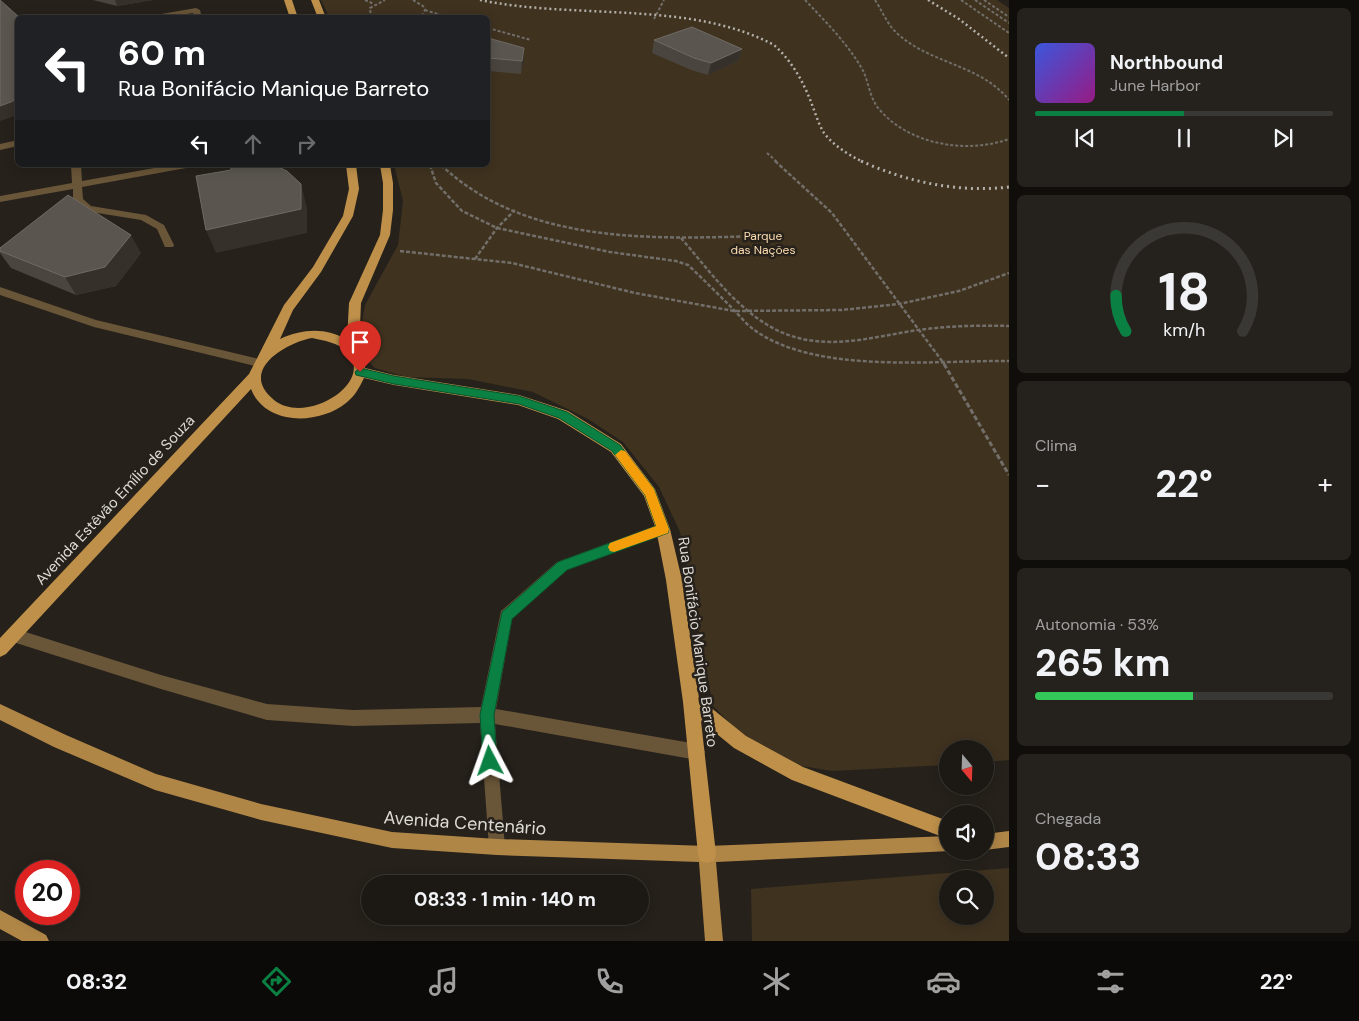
<!DOCTYPE html>
<html lang="pt">
<head>
<meta charset="utf-8">
<style>
	body { margin:0; font-family:"DM Sans",sans-serif; background:#25221d; color:#f1f3f6; height:100vh; display:flex; flex-direction:column; font-size:19px; white-space:nowrap }
	* { box-sizing:border-box; margin:0 }
	p { font-size:16px; color:#a0a0a0 }
	.icon { flex:none; width:28px; height:28px; fill:none; stroke:currentColor; stroke-width:2; stroke-linecap:round; stroke-linejoin:round }
	.map { position:relative; flex:1; overflow:hidden }
	.drawer { display:flex; flex-direction:column; gap:8px; padding:8px; background:#0f0e0b; width:350px }
	.drawer>* { flex:none }
	.banner { position:absolute; left:15px; top:15px; width:475px; height:152px; border-radius:8px; box-shadow:0 2px 12px #0003,0 0 0 1px #3a3834; background:#202124; color:#fff; overflow:hidden }
	.needle { width:32px; rotate:161deg }
	.fabs { position:absolute; left:939px; top:740px; display:grid; gap:10px }
	.fabs a { display:grid; place-items:center; width:55px; height:55px; border-radius:50%; background:#1c1914; box-shadow:0 2px 12px #0003,0 0 0 1px #3a3834; font-size:25px }
	.speed { position:absolute; left:15px; top:860px; display:flex; gap:10px; font-size:25px; font-weight:700; text-align:center }
	.speed>* { display:grid; place-content:center; width:65px; height:65px; border-radius:50%; background:#1c1914; box-shadow:0 2px 12px #0003,0 0 0 1px #3a3834; line-height:1 }
	.speed .limit { border:8px solid #d22; background:#fff; color:#111 }
	.pin { position:absolute; display:grid; place-items:center; width:42px; height:42px; color:#fff; margin:-51px -21px; border-radius:50% 50% 50% 0; rotate:-45deg; box-shadow:0 0 5px #0007 }
	.pin .icon { rotate:45deg }
	.me { position:absolute; width:55px; margin:-28px; rotate:356deg; stroke-linejoin:round; filter:drop-shadow(0 0 4px #0008) }
	.turn { display:flex; align-items:center; gap:18px; height:105px; padding:0 20px; font-size:22px }
	.turn .icon { width:65px; height:65px; stroke-width:2.5 }
	.turn b { display:block; font-size:35px; line-height:42px }
	.lanes { display:flex; align-items:center; height:48px; padding:0 20px; background:#0003; justify-content:center; gap:25px; direction:ltr }
	.lanes .off { opacity:.35 }
	.big { font-size:38px; font-weight:700; line-height:1.1 }
	.drawer .widget { flex:1; display:flex; flex-direction:column; justify-content:center; gap:8px; min-width:0; padding:0 18px; border-radius:8px; background:#25221d }
	.drawer .dial { align-items:center; gap:0 }
	.dial svg { height:130px; overflow:visible; fill:none; stroke:#3a3834; stroke-width:7; stroke-linecap:round; text-anchor:middle }
	.dial text { fill:#f1f3f6; stroke:none }
	.song { display:flex; align-items:center; gap:15px }
	.cover { width:60px; height:60px; border-radius:8px; background:linear-gradient(135deg,hsl(230 70% 55%),hsl(310 70% 35%)) }
	.played { height:5px; border-radius:2px; background:linear-gradient(90deg,#0b8043 50%,#3a3834 50%) }
	.keys { display:flex; justify-content:space-around; direction:ltr }
	.heat { display:flex; justify-content:space-between; align-items:center; font-size:28px; direction:ltr }
	.charge { height:8px; border-radius:4px; background:linear-gradient(90deg,#34c759 53%,#3a3834 0) }
	.trip { position:absolute; left:361px; top:875px; width:288px; height:50px; border-radius:25px; background:#1c1914; box-shadow:0 2px 12px #0003,0 0 0 1px #3a3834; font-weight:700; line-height:50px; text-align:center }
	.dock { display:flex; height:80px; justify-content:space-around; align-items:center; background:#0b0a08; color:#a0a0a0 }
	.dock .icon { width:35px; height:35px }
	.dock .selected { color:#0b8043 }
	.dock b { font-size:22px; color:#f1f3f6 }
	main { display:flex; flex:1; min-height:0 }
	.map>svg:first-child { display:block }
	.green { fill:#3f321f; fill-rule:evenodd }
	.lines { fill:none; stroke-linecap:round; stroke-linejoin:round }
	.path-far2 { stroke:#726e69; stroke-width:2; stroke-dasharray:3 2; stroke-linecap:butt }
	.path-far1 { stroke:#726e69; stroke-width:2.5; stroke-dasharray:4 2; stroke-linecap:butt }
	.path { stroke:#726e69; stroke-width:3; stroke-dasharray:5 2.5; stroke-linecap:butt }
	.service { fill:#695538; fill-rule:evenodd }
	.primary { fill:#b08647; fill-rule:evenodd }
	.trunk { fill:#be904a; fill-rule:evenodd }
	.rail-far1 { stroke:#b4b0ab; stroke-width:2.5; stroke-dasharray:2 3; stroke-linecap:butt }
	.rail { stroke:#b4b0ab; stroke-width:3; stroke-dasharray:2 4; stroke-linecap:butt }
	.wall { fill:#4a453e }
	.shaded-wall { fill:#353029 }
	.building { fill:#5a554f; stroke:#6f6a64 }
	.route { fill:#0b8043; stroke:#07532c }
	.slow { fill:#f59e0b }
	.labels { text-anchor:middle; dominant-baseline:central; stroke-width:5; stroke-linejoin:round; paint-order:stroke }
	.far-park-label { font-size:12px; fill:#fdddb2; stroke:#26211b }
	.street-label { font-size:15px; fill:#dedad6; stroke:#26211b }
	.near-street-label { font-size:18px; fill:#dedad6; stroke:#26211b }
</style>
</head>
<body>
<main>
<div class="map">
<svg width="1009" height="941" viewBox="0 0 1009 941">
	<rect width="100%" height="100%" fill="#26211b"/>
	<!-- green -->
	<path class="green" d="M 321,0 L 997,0 L 1009,8 L 1009,760 L 985,762 L 985,749 L 948,749 L 947,765 L 832,771 L 784,763 L 749,742 L 713,706 L 680,532 L 659,487 L 623,442 L 588,419 L 533,392 L 468,379 L 406,377 L 375,368 L 357,350 L 365,305 L 398,245 L 403,201 L 394,165 L 488,165 L 488,18 L 329,17 Z
		M 1009,868 L 1009,941 L 752,941 L 751,889 ZM 948,879 L 985,879 L 985,916 L 948,916 Z"/>
	<g class="lines">
		<!-- path-far2 -->
		<path class="path-far2" d="M 365,0 L 374,4
			M 413,0 L 423,6 L 425,10 L 421,18
			M 805,0 C 825,21 846,42 861,67 C 869,80 869,98 879,109 C 909,145 967,154 1009,139
			M 875,0 C 883,12 887,25 899,35 C 932,64 981,65 1009,100
			M 961,0 L 1009,33
			M 975,0 L 1009,23
			M 984,0 L 1009,17
			M 425,10 L 450,18
			M 364,18 L 370,17
			M 371,18 L 370,8 L 385,0
			M 654,19 L 664,0
			M 488,28 L 531,40
			M 767,153 L 777,162"/>
		<!-- path-far1 -->
		<path class="path-far1" d="M 775,161 L 832,213 L 945,365
			M 430,165 L 436,183 L 462,211 L 497,228 L 610,252 L 676,261 L 688,265 C 703,279 717,293 731,307 C 738,314 745,323 753,329 C 815,375 935,360 1009,361
			M 441,165 C 526,245 652,239 760,236
			M 681,238 C 707,268 732,303 766,324 C 815,355 866,338 918,330 C 948,326 979,325 1009,326
			M 400,251 L 512,263 L 635,293 L 734,311 L 842,310 L 899,304 L 959,291 L 1009,273
			M 475,259 L 497,228 L 515,210"/>
		<!-- path -->
		<path class="path" d="M 944,364 L 1009,475"/>
		<!-- service -->
		<path class="service" d="M 196,8 L 200,10 L 202,18 L 195,18 L 193,13 L 160,18 L 138,18 Z
			M 18,140 L 18,146 L 0,150 L 0,144 Z
			M 71,165 L 81,165 L 82,181 L 171,165 L 191,165 L 186,168 L 82,187 L 83,199 L 91,206 L 146,215 L 164,225 L 174,245 L 173,247 L 165,247 L 157,229 L 141,220 L 85,211 L 73,200 L 73,189 L 0,202 L 0,196 L 72,183 Z
			M 0,287 L 96,320 L 259,359 L 265,363 L 259,367 L 94,327 L 0,295 Z
			M 663,523 L 668,525 L 670,529 L 668,533 L 567,570 L 512,619 L 496,709 L 697,744 L 703,746 L 705,752 L 703,758 L 697,760 L 495,724 L 505,847 L 503,853 L 497,855 L 491,853 L 489,847 L 480,723 L 353,726 L 267,720 L 161,689 L 13,642 L 8,640 L 6,635 L 8,630 L 13,628 L 161,675 L 267,704 L 353,710 L 481,707 L 501,611 L 557,562 Z"/>
		<!-- primary -->
		<path class="primary" d="M 0,704 L 66,735 L 156,774 L 261,804 L 392,832 L 497,839 L 707,846 L 948,836 L 948,851 L 951,851 L 716,862 L 723,941 L 705,941 L 699,862 L 497,855 L 392,848 L 261,820 L 155,790 L 54,747 L 0,720 Z
			M 1009,831 L 1009,847 L 985,850 L 985,834 Z
			M 0,910 L 46,935 L 49,941 L 22,941 L 0,929 Z"/>
		<!-- trunk -->
		<path class="trunk" d="M 284,0 L 292,0 L 298,18 L 290,18 Z
			M 311,0 L 319,0 L 326,18 L 318,18 Z
			M 346,165 L 356,165 L 359,189 L 353,216 L 321,272 L 293,310 L 280,339 C 302,329 326,327 347,340 L 349,303 L 380,235 L 383,210 L 383,183 L 380,165 L 390,165 L 393,183 L 393,210 L 390,235 L 361,303 L 359,350 L 365,361 L 365,368 L 394,375 L 519,395 L 568,411 L 621,444 L 655,489 L 670,529 L 682,580 L 699,698 L 746,736 L 803,767 L 948,821 L 948,839 L 792,780 L 734,748 L 701,721 L 716,854 L 714,861 L 707,863 L 700,861 L 698,854 L 683,702 L 666,580 L 656,529 L 644,496 L 611,452 L 558,419 L 518,405 L 394,385 L 364,378 C 359,388 355,396 346,403 C 319,425 265,426 251,389 L 6,654 L 0,657 L 0,638 L 249,374 L 284,305 L 313,267 L 343,216 L 349,189 ZM 312,338 C 324,341 338,342 347,352 C 376,382 306,426 274,400 C 238,371 285,343 312,338 Z"/>
		<!-- rail-far1 -->
		<path class="rail-far1" d="M 480,0 C 576,20 690,0 774,45 C 791,60 803,81 811,102 C 815,112 818,123 824,133 C 834,146 849,155 863,162
			M 928,0 L 959,19 L 1009,58"/>
		<!-- rail -->
		<path class="rail" d="M 861,161 C 907,182 958,193 1009,187"/>
	</g>
	<!-- wall -->
	<path class="wall" d="M 93,0 L 153,0 L 117,6 Z
		M 488,38 L 524,60 L 521,74 L 488,71 Z
		M 654,40 L 742,49 L 738,61 L 708,75 L 691,70 L 652,53 Z
		M 0,248 L 141,253 L 116,286 L 76,295 L 11,268 L 0,253 Z"/>
	<!-- shaded-wall -->
	<path class="shaded-wall" d="M 115,0 L 153,0 L 117,6 Z
		M 524,48 L 524,60 L 521,74 L 522,61 Z
		M 742,49 L 738,61 L 708,75 L 711,63 Z
		M 18,98 L 18,115 L 0,121 L 0,106 Z
		M 301,184 L 307,208 L 307,233 L 216,253 L 206,230 Z
		M 131,235 L 141,253 L 116,286 L 76,295 L 65,277 Z"/>
	<!-- building -->
	<path class="building" d="M 0,0 L 19,17 L 18,18 L 18,98 L 11,102 L 0,106 Z
		M 692,27 L 742,49 L 711,63 L 694,58 L 654,40 Z
		M 488,38 L 524,48 L 522,61 L 488,58 Z
		M 231,165 L 274,165 L 287,171 L 301,184 L 301,209 L 206,230 L 196,176 L 231,170 Z
		M 68,195 L 131,235 L 105,267 L 65,277 L 0,251 L 0,248 Z"/>
	<!-- route -->
	<path class="route" d="M 360,368 L 394,376 L 519,396 L 567,412 L 620,445 L 654,489 L 669,529 L 668,533 L 567,570 L 512,619 L 494,715 L 497,761 L 495,766 L 490,768 L 485,766 L 483,761 L 480,715 L 502,612 L 558,562 L 656,526 L 645,495 L 612,451 L 559,418 L 519,404 L 394,384 L 356,375 L 355,372 Z"/>
	<!-- slow -->
	<path class="slow" d="M 621,450 L 625,451 L 654,489 L 669,529 L 668,533 L 614,552 L 610,551 L 608,547 L 610,543 L 656,526 L 645,495 L 615,455 Z"/>
	<g class="labels">
		<!-- far-park labels -->
		<g class="far-park-label">
			<text x="763" y="236">Parque<tspan x="763" dy="14">das Nações</tspan></text>
		</g>
		<!-- street labels -->
		<g class="street-label">
			<text transform="translate(115 500) rotate(-47)">Avenida Estêvão Emílio de Souza</text>
			<text transform="translate(698 642) rotate(82)">Rua Bonifácio Manique Barreto</text>
		</g>
		<!-- near-street labels -->
		<g class="near-street-label">
			<text transform="translate(465 823) rotate(4)">Avenida Centenário</text>
		</g>
	</g>
</svg>
<div class="fabs">
<a><svg class="needle" viewBox="-14 -14 28 28"><path d="M0-13l5 13h-10z" fill="#e53935"/><path d="M0 13l5-13h-10z" fill="#a0a0a0"/></svg></a>
<a><svg class="icon" aria-label="sound" viewBox="0 0 24 24"><path d="M4 9h4l5-4v14l-5-4H4zM17 9q2 3 0 6"/></svg></a>
<a><svg class="icon" aria-label="search" viewBox="0 0 24 24"><circle cx="10" cy="10" r="6"/><path d="M15 15l6 6"/></svg></a>
</div>
<div class="speed"><div class="limit">20</div></div>
<div class="pin" style="left:360px;top:372px;background:#d93025"><svg class="icon" aria-label="arrive" viewBox="0 0 24 24"><path d="M6 21V4h12l-3 4 3 4H6"/></svg></div>
<svg class="me" style="left:490px;top:761px" viewBox="-20 -20 40 40"><path d="M0-17L14 15 0 8-14 15z" fill="#0b8043" stroke="#fff" stroke-width="4"/></svg>
<div class="trip">08:33 · 1 min · 140 m</div>
<div class="banner">
<div class="turn"><svg class="icon" aria-label="left" viewBox="0 0 24 24"><path d="M17 20v-9H6M10 6l-5 5 5 5"/></svg><div><b>60 m</b>Rua Bonifácio Manique Barreto</div></div>
<div class="lanes"><svg class="icon" aria-label="left" viewBox="0 0 24 24"><path d="M17 20v-9H6M10 6l-5 5 5 5"/></svg><svg class="icon off" aria-label="ahead" viewBox="0 0 24 24"><path d="M12 20V5M6 11l6-6 6 6"/></svg><svg class="icon off" aria-label="right" viewBox="0 0 24 24"><path d="M7 20v-9h11M14 6l5 5-5 5"/></svg></div>
</div>
</div>
<section class="drawer">
<div class="widget">
<div class="song"><i class="cover"></i><div><b>Northbound</b><p>June Harbor</p></div></div>
<div class="played"></div>
<div class="keys"><svg class="icon" aria-label="previous" viewBox="0 0 24 24"><path d="M18 5L8 12l10 7zM5 5v14"/></svg><svg class="icon" aria-label="pause" viewBox="0 0 24 24"><path d="M8 5v14M16 5v14"/></svg><svg class="icon" aria-label="next" viewBox="0 0 24 24"><path d="M6 5l10 7-10 7zM19 5v14"/></svg></div>
</div>
<div class="widget dial"><svg viewBox="0 0 100 80">
<path d="M14 69A42 42 0 1 1 86 69"/>
<path d="M14 69A42 42 0 0 1 8 47" stroke="#0b8043"/>
<text x="50" y="56" font-size="32" font-weight="700">18</text>
<text x="50" y="72" font-size="11">km/h</text>
</svg></div>
<div class="widget"><p>Clima</p>
<div class="heat"><a>−</a><b class="big">22°</b><a>+</a></div>
</div>
<div class="widget"><p>Autonomia · 53%</p><b class="big">265 km</b><div class="charge"></div></div>
<div class="widget"><p>Chegada</p><b class="big">08:33</b></div>
</section>
</main>
<nav class="dock">
<b>08:32</b>
<svg class="icon selected" aria-label="directions" viewBox="0 0 24 24"><path d="M12 3l9 9-9 9-9-9zM9 14v-3h6M13 9l2 2-2 2"/></svg>
<svg class="icon" aria-label="music" viewBox="0 0 24 24"><path d="M9 18V5l10-2v13"/><circle cx="6" cy="18" r="3"/><circle cx="16" cy="16" r="3"/></svg>
<svg class="icon" aria-label="phone" viewBox="0 0 24 24"><path d="M5 4h4l2 5-3 2q2 4 5 5l2-3 5 2v4C11 20 4 13 5 4z"/></svg>
<svg class="icon" aria-label="climate" viewBox="0 0 24 24"><path d="M12 3v18M4 7l16 10M4 17L20 7"/></svg>
<svg class="icon" aria-label="car" viewBox="0 0 24 24"><path d="M5 17H2v-5l4-1 3-4h7l3 4 3 1v5h-3M9 17h6M6 11h13"/><circle cx="7" cy="17" r="2"/><circle cx="17" cy="17" r="2"/></svg>
<svg class="icon" aria-label="filters" viewBox="0 0 24 24"><path d="M4 7h16M4 17h16"/><circle cx="9" cy="7" r="2"/><circle cx="15" cy="17" r="2"/></svg>
<b>22°</b>
</nav>
</body>
</html>
